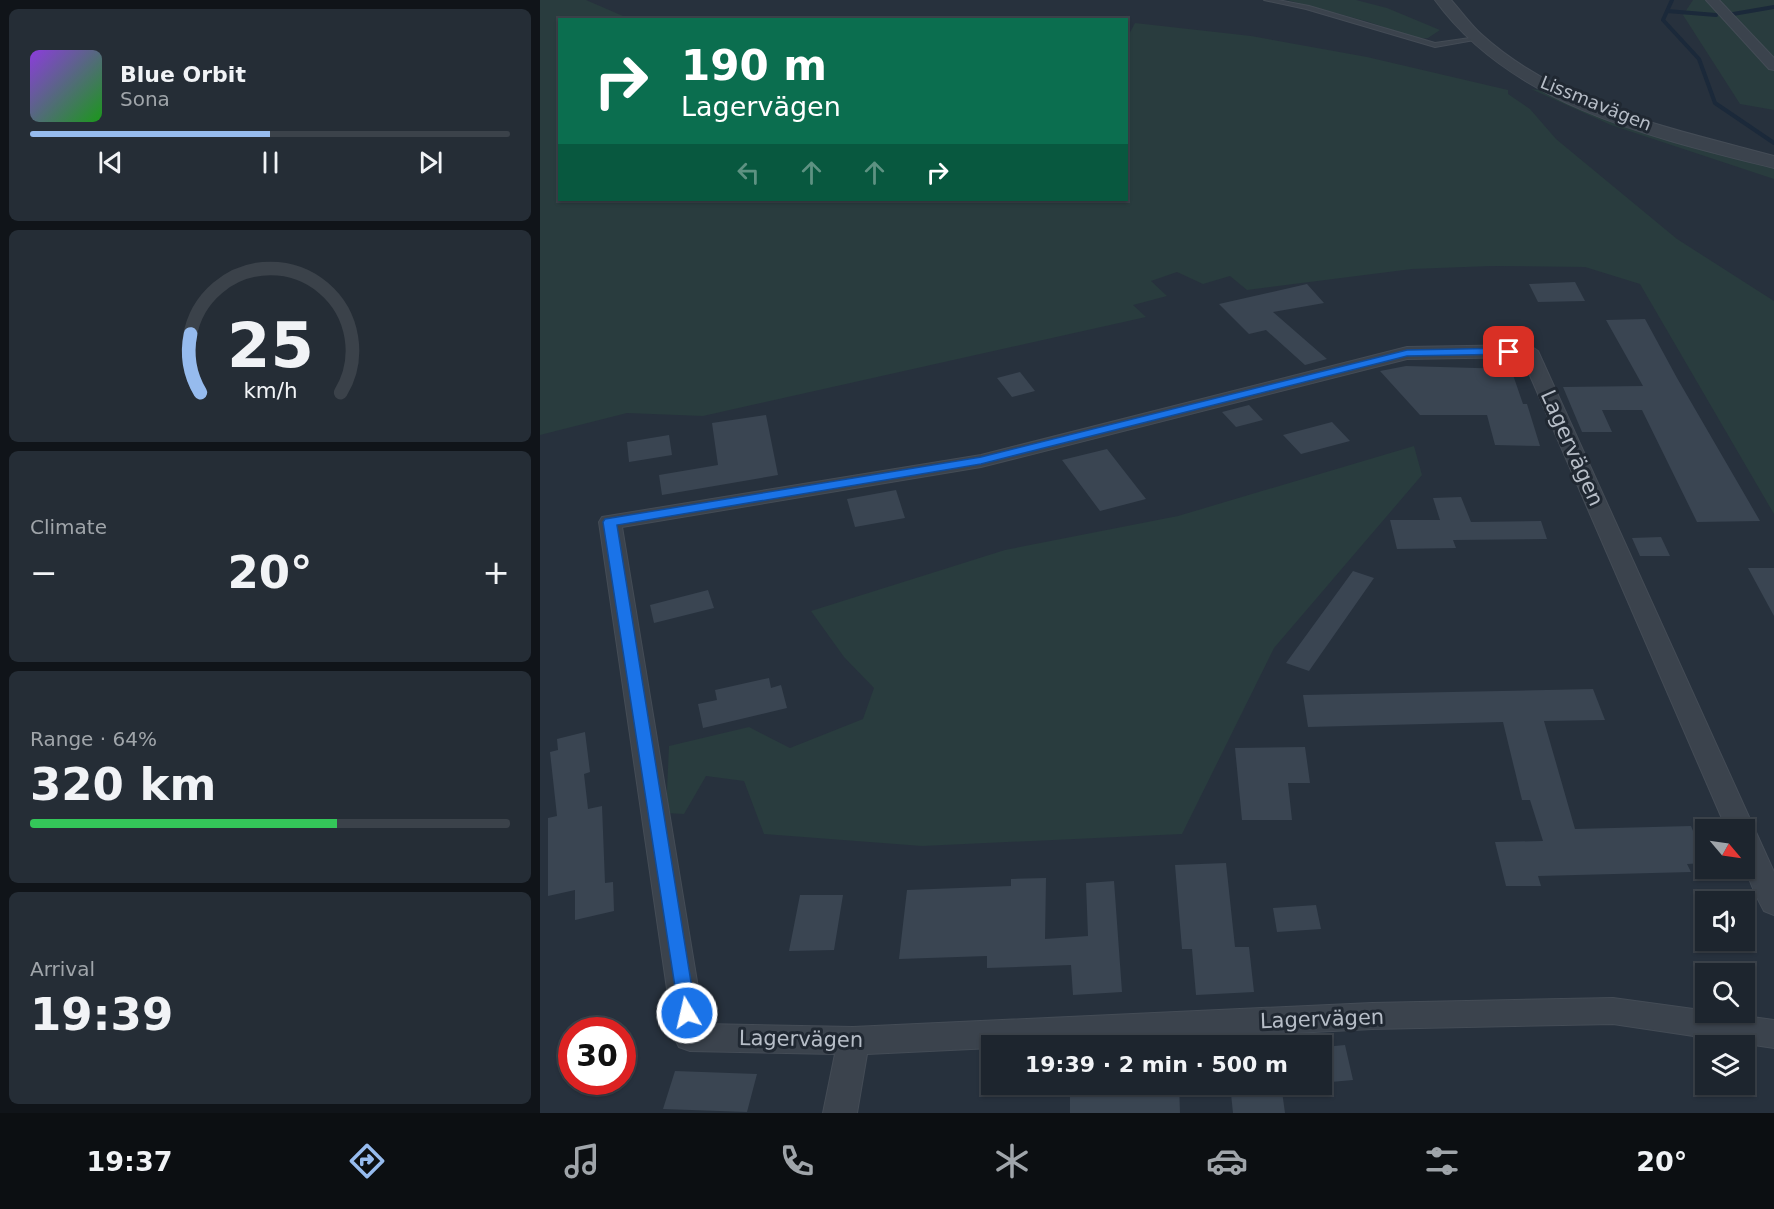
<!DOCTYPE html>
<html lang="en">
<head>
<meta charset="utf-8">
<style>
	body { margin:0; font-family:"DejaVu Sans",sans-serif; background:#252d36; color:#f1f3f6; height:100vh; display:flex; flex-direction:column; font-size:22px; white-space:nowrap }
	* { box-sizing:border-box; margin:0 }
	p { font-size:20px; color:#a0a5aa }
	.icon { flex:none; width:33px; height:33px; fill:none; stroke:currentColor; stroke-width:2; stroke-linecap:round; stroke-linejoin:round }
	.map { position:relative; flex:1; overflow:hidden }
	.side { display:flex; flex-direction:column; gap:9px; padding:9px; background:#101419; width:540px }
	.side>* { flex:none }
	.hud { position:absolute; left:18px; top:18px; width:570px; height:183px; border-radius:0px; box-shadow:0 2px 4px #0004,0 0 0 2px #3b424a; background:#0b6e4f; color:#fff; overflow:hidden }
	.needle { width:39px; rotate:119deg }
	.tools { position:absolute; left:1155px; top:819px; display:grid; gap:12px }
	.tools a { display:grid; place-items:center; width:60px; height:60px; border-radius:0px; background:#1d252e; box-shadow:0 2px 4px #0004,0 0 0 2px #3b424a; font-size:30px }
	.speed { position:absolute; left:18px; top:1017px; display:flex; gap:12px; font-size:30px; font-weight:700; text-align:center }
	.speed>* { display:grid; place-content:center; width:78px; height:78px; border-radius:50%; background:#1d252e; box-shadow:0 2px 4px #0004,0 0 0 2px #3b424a; line-height:1 }
	.speed .limit { border:9px solid #d22; background:#fff; color:#111 }
	.pin { position:absolute; display:grid; place-items:center; width:51px; height:51px; color:#fff; margin:-26px; border-radius:12px; box-shadow:0 3px 9px #0006 }
	.me { position:absolute; width:66px; margin:-33px; rotate:351deg; stroke-linejoin:round; filter:drop-shadow(0 0 4px #0008) }
	.turn { display:flex; align-items:center; gap:21px; height:126px; padding:0 24px; font-size:27px }
	.turn .icon { width:78px; height:78px; stroke-width:2.5 }
	.turn b { display:block; font-size:42px; line-height:51px }
	.lanes { display:flex; align-items:center; height:57px; padding:0 24px; background:#0003; justify-content:center; gap:30px; direction:ltr }
	.lanes .off { opacity:.35 }
	.big { font-size:45px; font-weight:700; line-height:1.1 }
	.side .widget { flex:1; display:flex; flex-direction:column; justify-content:center; gap:9px; min-width:0; padding:0 21px; border-radius:9px; background:#252d36 }
	.side .dial { align-items:center; gap:0 }
	.dial svg { height:156px; overflow:visible; fill:none; stroke:#3b424a; stroke-width:7; stroke-linecap:round; text-anchor:middle }
	.dial text { fill:#f1f3f6; stroke:none }
	.song { display:flex; align-items:center; gap:18px }
	.cover { width:72px; height:72px; border-radius:9px; background:linear-gradient(135deg,hsl(270 70% 55%),hsl(120 70% 35%)) }
	.played { height:6px; border-radius:3px; background:linear-gradient(90deg,#96bbee 50%,#3b424a 50%) }
	.keys { display:flex; justify-content:space-around; direction:ltr }
	.heat { display:flex; justify-content:space-between; align-items:center; font-size:33px; direction:ltr }
	.charge { height:9px; border-radius:4px; background:linear-gradient(90deg,#34c759 64%,#3b424a 0) }
	.trip { position:absolute; left:441px; top:1035px; width:351px; height:60px; border-radius:0px; background:#1d252e; box-shadow:0 2px 4px #0004,0 0 0 2px #3b424a; font-weight:700; line-height:60px; text-align:center }
	.dock { display:flex; height:96px; justify-content:space-around; align-items:center; background:#0c0f12; color:#a0a5aa }
	.dock .icon { width:42px; height:42px }
	.dock .current { color:#96bbee }
	.dock b { font-size:27px; color:#f1f3f6 }
	main { display:flex; flex:1; min-height:0 }
	.map>svg:first-child { display:block }
	.green { fill:#293c3e }
	.lines { fill:none; stroke-linecap:round; stroke-linejoin:round }
	.stream { stroke:#1b293a; stroke-width:4 }
	.building { fill:#3a4552 }
	.service-casing { stroke:#444c56; stroke-width:2 }
	.minor-casing { stroke:#444c56; stroke-width:2 }
	.tertiary-casing { stroke:#444c56; stroke-width:2 }
	.service { fill:#3b434d; fill-rule:evenodd }
	.minor { fill:#3b434d; fill-rule:evenodd }
	.tertiary { fill:#3b434d; fill-rule:evenodd }
	.route { fill:#1a73e8; stroke:#114b97; stroke-width:1.5 }
	.labels { text-anchor:middle; dominant-baseline:central; stroke-width:6; stroke-linejoin:round; paint-order:stroke }
	.far-street-label { font-size:18px; fill:#b7bec8; stroke:#202832 }
	.street-label { font-size:21px; fill:#b7bec8; stroke:#202832 }
</style>
</head>
<body>
<main>
<section class="side">
<div class="widget">
<div class="song"><i class="cover"></i><div><b>Blue Orbit</b><p>Sona</p></div></div>
<div class="played"></div>
<div class="keys"><svg class="icon" aria-label="previous" viewBox="0 0 24 24"><path d="M18 5L8 12l10 7zM5 5v14"/></svg><svg class="icon" aria-label="pause" viewBox="0 0 24 24"><path d="M8 5v14M16 5v14"/></svg><svg class="icon" aria-label="next" viewBox="0 0 24 24"><path d="M6 5l10 7-10 7zM19 5v14"/></svg></div>
</div>
<div class="widget dial"><svg viewBox="0 0 100 80">
<path d="M14 69A42 42 0 1 1 86 69"/>
<path d="M14 69A42 42 0 0 1 9 39" stroke="#96bbee"/>
<text x="50" y="56" font-size="32" font-weight="700">25</text>
<text x="50" y="72" font-size="11">km/h</text>
</svg></div>
<div class="widget"><p>Climate</p>
<div class="heat"><a>−</a><b class="big">20°</b><a>+</a></div>
</div>
<div class="widget"><p>Range · 64%</p><b class="big">320 km</b><div class="charge"></div></div>
<div class="widget"><p>Arrival</p><b class="big">19:39</b></div>
</section>
<div class="map">
<svg width="1234" height="1113" viewBox="0 0 1234 1113">
	<rect width="100%" height="100%" fill="#27313d"/>
	<!-- green -->
	<path class="green" d="M 0,0 L 46,0 L 90,19 L 20,20 L 20,200 L 586,200 L 586,40 L 595,23 L 711,36 L 827,57 L 968,90 L 968,94 L 990,109 L 1016,139 L 1137,239 L 1234,301 L 1234,514 L 1100,284 L 1045,267 L 951,266 L 872,269 L 707,290 L 690,276 L 663,284 L 637,272 L 611,281 L 627,296 L 593,305 L 606,317 L 163,416 L 87,413 L 0,435 Z
		M 747,0 L 816,0 L 847,8 L 900,30 L 888,38 L 880,39 L 829,22 Z
		M 1153,0 L 1234,0 L 1234,110 L 1200,104 L 1143,15 Z
		M 991,89 L 1006,91 L 1234,166 L 1234,179 L 1071,125 Z
		M 874,446 L 882,475 L 734,648 L 642,834 L 382,846 L 224,834 L 204,781 L 166,776 L 144,814 L 126,813 L 129,746 L 209,727 L 250,748 L 323,719 L 334,688 L 304,657 L 271,611 L 465,550 L 638,516 Z"/>
	<g class="lines">
		<!-- stream -->
		<path class="stream" d="M 1132,0 L 1123,20 L 1159,59 L 1175,103 L 1234,143
			M 1127,11 L 1176,15
			M 1193,14 L 1234,7"/>
	</g>
	<!-- building -->
	<path class="building" d="M 1035,282 L 1045,301 L 998,302 L 989,284 Z
		M 767,284 L 784,303 L 733,312 L 787,359 L 765,365 L 726,330 L 709,334 L 679,304 Z
		M 1105,319 L 1137,378 L 1220,521 L 1157,522 L 1102,410 L 1062,410 L 1072,432 L 1042,432 L 1023,387 L 1103,386 L 1066,320 Z
		M 866,366 L 971,369 L 983,404 L 987,404 L 1000,446 L 955,445 L 947,415 L 880,415 L 840,371 Z
		M 480,372 L 495,391 L 472,397 L 457,378 Z
		M 709,405 L 723,420 L 696,427 L 682,412 Z
		M 226,415 L 238,475 L 122,495 L 119,475 L 178,465 L 172,423 Z
		M 792,422 L 810,441 L 761,454 L 743,435 Z
		M 129,435 L 132,455 L 89,462 L 87,442 Z
		M 567,449 L 606,499 L 560,511 L 522,460 Z
		M 356,490 L 365,518 L 315,527 L 307,499 Z
		M 921,497 L 931,522 L 1001,521 L 1007,539 L 913,540 L 916,548 L 857,549 L 850,520 L 900,520 L 893,498 Z
		M 1121,537 L 1130,556 L 1100,556 L 1092,538 Z
		M 1208,568 L 1234,568 L 1234,616 Z
		M 813,571 L 834,578 L 769,671 L 746,663 Z
		M 168,590 L 174,608 L 114,623 L 110,605 Z
		M 229,678 L 231,688 L 241,685 L 247,708 L 163,728 L 158,704 L 177,700 L 175,690 Z
		M 1053,689 L 1065,720 L 1004,721 L 1035,829 L 1151,826 L 1166,863 L 1147,864 L 1151,872 L 998,876 L 1001,886 L 966,886 L 955,842 L 1003,841 L 990,800 L 982,800 L 963,722 L 768,727 L 763,695 Z
		M 45,732 L 50,772 L 44,774 L 48,809 L 62,806 L 65,883 L 73,882 L 74,911 L 35,920 L 35,890 L 8,896 L 8,818 L 17,816 L 10,752 L 18,750 L 17,739 Z
		M 765,747 L 770,783 L 748,783 L 752,820 L 702,820 L 695,748 Z
		M 686,863 L 695,947 L 709,947 L 714,992 L 656,995 L 652,949 L 642,949 L 635,865 Z
		M 506,878 L 505,939 L 548,936 L 546,883 L 574,881 L 582,992 L 533,995 L 531,965 L 447,968 L 447,956 L 359,959 L 367,890 L 471,886 L 471,879 Z
		M 260,895 L 303,895 L 294,950 L 249,951 Z
		M 776,905 L 781,929 L 737,932 L 733,908 Z
		M 805,1045 L 813,1080 L 791,1082 L 784,1047 Z
		M 135,1071 L 217,1074 L 207,1112 L 123,1109 Z
		M 530,1084 L 639,1084 L 640,1113 L 530,1113 Z
		M 690,1084 L 741,1084 L 745,1113 L 693,1113 Z"/>
	<g class="lines">
		<!-- service casing -->
		<g class="service-casing">
			<path id="service" d="M 724,0 L 738,0 L 769,6 L 895,43 L 937,37 L 940,39 L 895,47 L 766,9 Z"/>
		</g>
		<!-- minor casing -->
		<g class="minor-casing">
			<path id="minor" d="M 1166,0 L 1179,0 L 1234,58 L 1234,70 L 1229,69 Z
				M 989,345 L 998,351 L 1234,872 L 1234,915 L 1224,911 C 1206,877 1204,868 1204,830 L 1187,830 L 982,357 L 867,359 L 441,467 L 82,527 L 164,1024 L 313,1027 L 832,1003 L 1073,998 L 1234,1020 L 1234,1048 L 1073,1024 L 832,1029 L 501,1046 L 452,1046 L 452,1048 L 327,1054 L 317,1113 L 283,1113 L 295,1054 L 150,1051 L 139,1047 L 134,1037 L 59,522 L 62,517 L 441,455 L 867,347 Z"/>
		</g>
		<!-- tertiary casing -->
		<g class="tertiary-casing">
			<path id="tertiary" d="M 895,0 L 911,0 C 921,11 930,24 941,34 C 1020,106 1134,129 1234,156 L 1234,168 C 1114,138 972,106 895,0 Z"/>
		</g>
		<!-- service -->
		<use href="#service" class="service"/>
		<!-- minor -->
		<use href="#minor" class="minor"/>
		<!-- tertiary -->
		<use href="#tertiary" class="tertiary"/>
	</g>
	<!-- route -->
	<path class="route" d="M 969,348 L 974,352 L 973,354 L 867,356 L 441,464 L 77,525 L 156,1013 L 153,1019 L 147,1021 L 140,1019 L 63,522 L 65,519 L 441,457 L 867,350 Z"/>
	<g class="labels">
		<!-- far-street labels -->
		<g class="far-street-label">
			<text transform="translate(1056 103) rotate(22)">Lissmavägen</text>
		</g>
		<!-- street labels -->
		<g class="street-label">
			<text transform="translate(1032 448) rotate(66)">Lagervägen</text>
			<text transform="translate(782 1019) rotate(-2)">Lagervägen</text>
			<text transform="translate(261 1039) rotate(1)">Lagervägen</text>
		</g>
	</g>
</svg>
<div class="tools">
<a><svg class="needle" viewBox="-14 -14 28 28"><path d="M0-13l5 13h-10z" fill="#e53935"/><path d="M0 13l5-13h-10z" fill="#a0a5aa"/></svg></a>
<a><svg class="icon" aria-label="sound" viewBox="0 0 24 24"><path d="M4 9h4l5-4v14l-5-4H4zM17 9q2 3 0 6"/></svg></a>
<a><svg class="icon" aria-label="search" viewBox="0 0 24 24"><circle cx="10" cy="10" r="6"/><path d="M15 15l6 6"/></svg></a>
<a><svg class="icon" aria-label="layers" viewBox="0 0 24 24"><path d="M12 4l9 5-9 5-9-5zM3 14l9 5 9-5"/></svg></a>
</div>
<div class="speed"><div class="limit">30</div></div>
<div class="pin" style="left:969px;top:352px;background:#d93025"><svg class="icon" aria-label="arrive" viewBox="0 0 24 24"><path d="M6 21V4h12l-3 4 3 4H6"/></svg></div>
<svg class="me" style="left:147px;top:1013px" viewBox="-20 -20 40 40"><circle r="17" fill="#1a73e8" stroke="#fff" stroke-width="3"/><path d="M0-11L8 9 0 5-8 9z" fill="#fff"/></svg>
<div class="trip">19:39 · 2 min · 500 m</div>
<div class="hud">
<div class="turn"><svg class="icon" aria-label="right" viewBox="0 0 24 24"><path d="M7 20v-9h11M14 6l5 5-5 5"/></svg><div><b>190 m</b>Lagervägen</div></div>
<div class="lanes"><svg class="icon off" aria-label="left" viewBox="0 0 24 24"><path d="M17 20v-9H6M10 6l-5 5 5 5"/></svg><svg class="icon off" aria-label="ahead" viewBox="0 0 24 24"><path d="M12 20V5M6 11l6-6 6 6"/></svg><svg class="icon off" aria-label="ahead" viewBox="0 0 24 24"><path d="M12 20V5M6 11l6-6 6 6"/></svg><svg class="icon" aria-label="right" viewBox="0 0 24 24"><path d="M7 20v-9h11M14 6l5 5-5 5"/></svg></div>
</div>
</div>
</main>
<nav class="dock">
<b>19:37</b>
<svg class="icon current" aria-label="directions" viewBox="0 0 24 24"><path d="M12 3l9 9-9 9-9-9zM9 14v-3h6M13 9l2 2-2 2"/></svg>
<svg class="icon" aria-label="music" viewBox="0 0 24 24"><path d="M9 18V5l10-2v13"/><circle cx="6" cy="18" r="3"/><circle cx="16" cy="16" r="3"/></svg>
<svg class="icon" aria-label="phone" viewBox="0 0 24 24"><path d="M5 4h4l2 5-3 2q2 4 5 5l2-3 5 2v4C11 20 4 13 5 4z"/></svg>
<svg class="icon" aria-label="climate" viewBox="0 0 24 24"><path d="M12 3v18M4 7l16 10M4 17L20 7"/></svg>
<svg class="icon" aria-label="car" viewBox="0 0 24 24"><path d="M5 17H2v-5l4-1 3-4h7l3 4 3 1v5h-3M9 17h6M6 11h13"/><circle cx="7" cy="17" r="2"/><circle cx="17" cy="17" r="2"/></svg>
<svg class="icon" aria-label="filters" viewBox="0 0 24 24"><path d="M4 7h16M4 17h16"/><circle cx="9" cy="7" r="2"/><circle cx="15" cy="17" r="2"/></svg>
<b>20°</b>
</nav>
</body>
</html>
